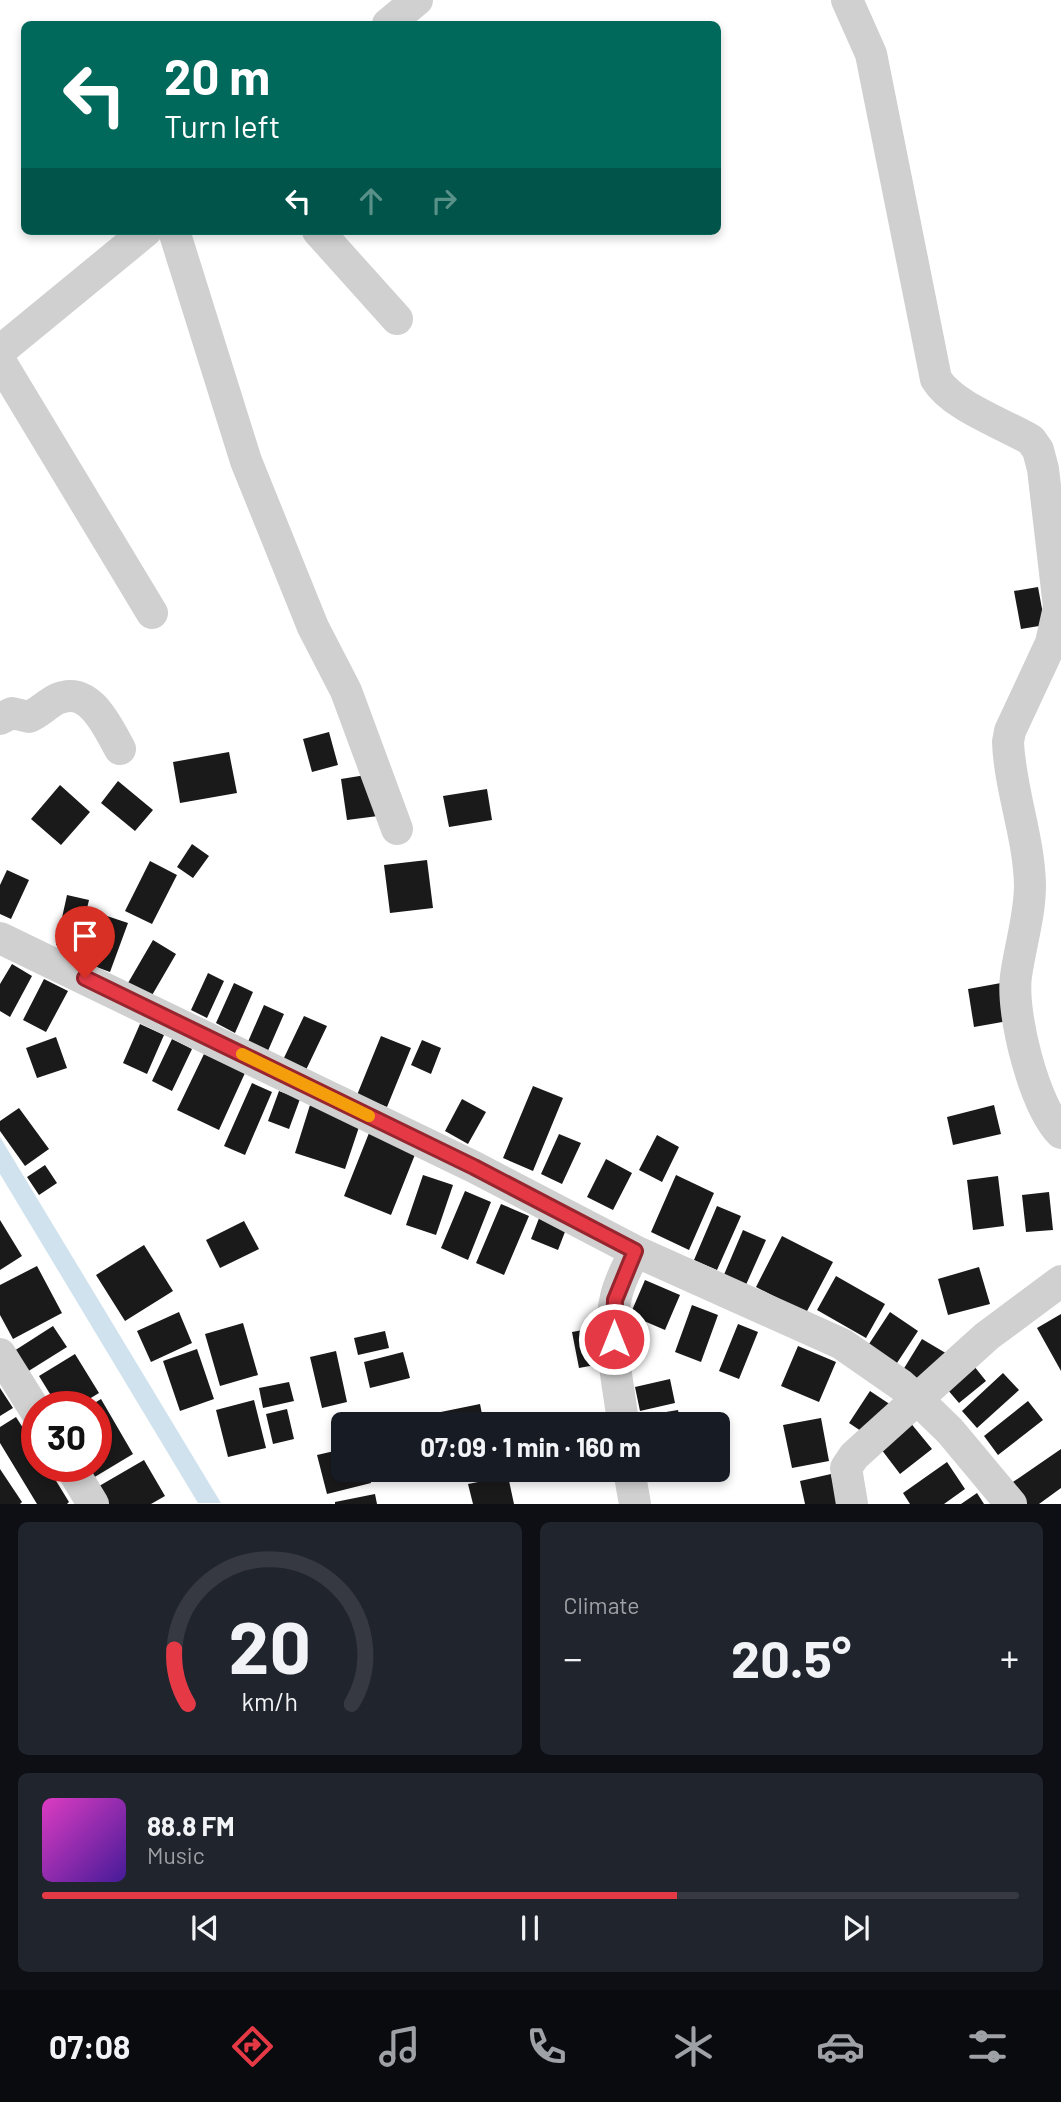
<!DOCTYPE html>
<html lang="en">
<head>
<meta charset="utf-8">
<style>
	body { margin:0; font-family:Barlow,sans-serif; background:#20242c; color:#f1f3f6; height:100vh; display:flex; flex-direction:column; font-size:26px; white-space:nowrap }
	* { box-sizing:border-box; margin:0 }
	p { font-size:23px; color:#9ea1a6 }
	.icon { flex:none; width:38px; height:38px; fill:none; stroke:currentColor; stroke-width:2; stroke-linecap:round; stroke-linejoin:round }
	.map { position:relative; height:1504px; overflow:hidden }
	.sheet { display:flex; flex-direction:column; gap:18px; padding:18px; background:#0d0f14; flex:1 }
	.sheet>* { flex:none }
	.top-card { position:absolute; left:21px; top:21px; width:700px; height:214px; border-radius:10px; box-shadow:0 4px 10px #0003; background:#00695c; color:#fff; overflow:hidden }
	.speed { position:absolute; left:21px; top:1391px; display:flex; gap:14px; font-size:35px; font-weight:700; text-align:center }
	.speed>* { display:grid; place-content:center; width:91px; height:91px; border-radius:50%; background:#171b24; box-shadow:0 4px 10px #0003; line-height:1 }
	.speed .limit { border:10px solid #d22; background:#fff; color:#111 }
	.pin { position:absolute; display:grid; place-items:center; width:60px; height:60px; color:#fff; margin:-72px -30px; border-radius:50% 50% 50% 0; rotate:-45deg; box-shadow:0 0 7px #0007 }
	.pin .icon { rotate:45deg }
	.me { position:absolute; width:77px; margin:-38px; rotate:0deg; stroke-linejoin:round; filter:drop-shadow(0 0 5px #0008) }
	.turn { display:flex; align-items:center; gap:24px; height:147px; padding:0 28px; font-size:32px }
	.turn .icon { width:91px; height:91px; stroke-width:2.5 }
	.turn b { display:block; font-size:49px; line-height:60px }
	.lanes { display:flex; align-items:center; height:66px; padding:0 28px; background:#0003; justify-content:center; gap:35px; direction:ltr }
	.lanes .off { opacity:.35 }
	.big { font-size:52px; font-weight:700; line-height:1.1 }
	.sheet .widget { flex:1; display:flex; flex-direction:column; justify-content:center; gap:10px; min-width:0; padding:0 24px; border-radius:10px; background:#20242c }
	.sheet .dial { align-items:center; gap:0 }
	.dial svg { height:182px; overflow:visible; fill:none; stroke:#363941; stroke-width:7; stroke-linecap:round; text-anchor:middle }
	.dial text { fill:#f1f3f6; stroke:none }
	.song { display:flex; align-items:center; gap:21px }
	.cover { width:84px; height:84px; border-radius:10px; background:linear-gradient(135deg,hsl(310 70% 55%),hsl(260 70% 35%)) }
	.played { height:7px; border-radius:4px; background:linear-gradient(90deg,#e63946 65%,#363941 65%) }
	.keys { display:flex; justify-content:space-around; direction:ltr }
	.heat { display:flex; justify-content:space-between; align-items:center; font-size:38px; direction:ltr }
	.sheet .tiles { flex:1; display:grid; gap:18px; grid-template-columns:1fr 1fr }
	.widget:last-child { grid-column:span 2 }
	.trip { position:absolute; left:331px; top:1412px; width:399px; height:70px; border-radius:10px; background:#171b24; box-shadow:0 4px 10px #0003; font-weight:700; line-height:70px; text-align:center }
	.menu { display:flex; height:112px; justify-content:space-around; align-items:center; background:#090b0e; color:#9ea1a6 }
	.menu .icon { width:49px; height:49px }
	.menu .selected { color:#e63946 }
	.menu b { font-size:32px; color:#f1f3f6 }
	.map>svg:first-child { display:block }
	.water { fill:#cfe2ee }
	.building { fill:#1a1a1a }
	.lines { fill:none; stroke-linecap:round; stroke-linejoin:round }
	.minor { stroke:#d0d0d0; stroke-width:32 }
	.route-casing { stroke:#96252e; stroke-width:18 }
	.route { stroke:#e63946; stroke-width:12 }
	.slow { stroke:#f59e0b; stroke-width:12 }
</style>
</head>
<body>
<div class="map">
<svg width="1061" height="1504" viewBox="0 0 1061 1504">
	<rect width="100%" height="100%" fill="#fff"/>
	<!-- water -->
	<path class="water" d="M 0,1137 L 221,1503 L 198,1503 L 0,1174 Z"/>
	<!-- building -->
	<path class="building" d="M 1038,587 L 1045,625 L 1021,629 L 1014,591 Z
		M 329,732 L 338,765 L 312,772 L 303,739 Z
		M 229,752 L 237,793 L 180,803 L 173,762 Z
		M 372,774 L 378,816 L 347,820 L 341,779 Z
		M 118,781 L 153,810 L 135,831 L 101,803 Z
		M 60,785 L 90,812 L 61,845 L 31,819 Z
		M 487,789 L 492,820 L 449,827 L 443,796 Z
		M 192,844 L 209,856 L 193,878 L 177,867 Z
		M 427,860 L 433,908 L 390,913 L 384,865 Z
		M 150,861 L 177,875 L 152,924 L 125,911 Z
		M 7,870 L 29,880 L 11,919 L 0,914 L 0,885 Z
		M 67,895 L 89,900 L 77,950 L 56,945 Z
		M 98,913 L 128,923 L 110,972 L 80,961 Z
		M 153,940 L 176,954 L 151,997 L 128,983 Z
		M 12,964 L 32,976 L 10,1017 L 0,1011 L 0,984 Z
		M 208,973 L 224,981 L 207,1018 L 191,1010 Z
		M 44,979 L 68,991 L 46,1032 L 23,1020 Z
		M 234,983 L 253,992 L 235,1033 L 216,1023 Z
		M 1001,983 L 1008,1021 L 974,1027 L 968,989 Z
		M 264,1005 L 284,1014 L 267,1053 L 247,1044 Z
		M 304,1016 L 327,1026 L 305,1072 L 282,1062 Z
		M 140,1024 L 164,1035 L 147,1074 L 123,1063 Z
		M 381,1036 L 411,1048 L 387,1107 L 357,1095 Z
		M 56,1037 L 67,1068 L 37,1078 L 26,1048 Z
		M 172,1039 L 192,1049 L 172,1091 L 152,1081 Z
		M 422,1040 L 441,1048 L 431,1074 L 411,1065 Z
		M 204,1054 L 245,1073 L 219,1130 L 177,1110 Z
		M 252,1083 L 272,1092 L 245,1155 L 224,1146 Z
		M 533,1086 L 563,1098 L 533,1171 L 503,1158 Z
		M 279,1091 L 300,1099 L 289,1129 L 268,1121 Z
		M 462,1099 L 486,1112 L 468,1144 L 445,1131 Z
		M 310,1105 L 361,1121 L 345,1169 L 295,1153 Z
		M 994,1105 L 1001,1134 L 953,1145 L 947,1117 Z
		M 19,1108 L 49,1149 L 25,1166 L 0,1131 L 0,1121 Z
		M 369,1133 L 416,1152 L 391,1215 L 344,1196 Z
		M 559,1134 L 581,1143 L 562,1184 L 541,1174 Z
		M 657,1135 L 679,1147 L 662,1182 L 639,1170 Z
		M 606,1159 L 632,1173 L 613,1210 L 587,1197 Z
		M 45,1165 L 57,1183 L 39,1195 L 27,1177 Z
		M 423,1175 L 453,1185 L 436,1235 L 406,1225 Z
		M 676,1175 L 714,1193 L 689,1250 L 651,1232 Z
		M 998,1176 L 1004,1226 L 973,1230 L 967,1180 Z
		M 465,1191 L 491,1202 L 468,1260 L 441,1248 Z
		M 1049,1192 L 1053,1230 L 1026,1232 L 1022,1195 Z
		M 501,1204 L 529,1216 L 504,1275 L 476,1263 Z
		M 717,1206 L 741,1216 L 717,1270 L 694,1260 Z
		M 541,1213 L 568,1224 L 558,1250 L 531,1239 Z
		M 0,1220 L 22,1256 L 0,1270 Z
		M 244,1221 L 259,1249 L 220,1268 L 206,1240 Z
		M 743,1230 L 766,1240 L 745,1287 L 723,1277 Z
		M 782,1236 L 833,1262 L 806,1313 L 756,1287 Z
		M 144,1245 L 173,1291 L 125,1321 L 96,1275 Z
		M 37,1266 L 62,1313 L 13,1339 L 0,1315 L 0,1285 Z
		M 979,1267 L 990,1304 L 948,1315 L 938,1279 Z
		M 836,1276 L 885,1304 L 866,1338 L 817,1310 Z
		M 645,1280 L 680,1295 L 665,1330 L 630,1315 Z
		M 692,1305 L 718,1315 L 701,1362 L 675,1352 Z
		M 179,1312 L 192,1343 L 151,1362 L 137,1331 Z
		M 890,1312 L 918,1331 L 895,1366 L 867,1347 Z
		M 1061,1314 L 1061,1371 L 1037,1328 Z
		M 243,1323 L 258,1375 L 220,1386 L 205,1334 Z
		M 738,1324 L 758,1332 L 739,1379 L 719,1371 Z
		M 53,1326 L 67,1347 L 27,1372 L 14,1351 Z
		M 605,1326 L 611,1362 L 579,1368 L 572,1332 Z
		M 385,1331 L 389,1348 L 358,1355 L 354,1338 Z
		M 922,1339 L 949,1355 L 930,1386 L 903,1370 Z
		M 798,1346 L 836,1362 L 819,1402 L 781,1386 Z
		M 197,1349 L 214,1399 L 180,1411 L 163,1361 Z
		M 336,1351 L 347,1402 L 322,1408 L 310,1357 Z
		M 403,1352 L 410,1378 L 370,1388 L 364,1362 Z
		M 75,1354 L 99,1393 L 76,1407 L 58,1407 L 39,1376 Z
		M 974,1366 L 986,1381 L 959,1403 L 947,1389 Z
		M 1003,1373 L 1019,1390 L 977,1428 L 962,1411 Z
		M 670,1379 L 675,1403 L 640,1411 L 635,1387 Z
		M 289,1382 L 294,1401 L 263,1408 L 259,1388 Z
		M 0,1388 L 13,1408 L 0,1416 Z
		M 870,1391 L 894,1407 L 873,1439 L 849,1423 Z
		M 101,1399 L 133,1454 L 93,1478 L 86,1466 L 96,1466 L 96,1407 L 88,1407 Z
		M 254,1400 L 266,1448 L 228,1457 L 216,1410 Z
		M 1028,1401 L 1043,1420 L 998,1455 L 984,1436 Z
		M 480,1404 L 484,1424 L 428,1424 L 426,1415 Z
		M 287,1409 L 294,1439 L 273,1444 L 266,1414 Z
		M 678,1410 L 681,1424 L 638,1424 L 636,1417 Z
		M 16,1417 L 37,1450 L 37,1466 L 47,1466 L 69,1502 L 67,1504 L 37,1504 L 0,1443 L 0,1427 Z
		M 821,1418 L 829,1461 L 792,1468 L 783,1425 Z
		M 909,1421 L 932,1449 L 900,1474 L 878,1445 Z
		M 343,1449 L 343,1470 L 368,1470 L 371,1483 L 327,1494 L 317,1455 Z
		M 1061,1449 L 1061,1488 L 1039,1504 L 1023,1504 L 1010,1484 Z
		M 144,1460 L 165,1496 L 151,1504 L 103,1504 L 94,1489 Z
		M 947,1462 L 965,1489 L 944,1504 L 910,1504 L 903,1493 Z
		M 0,1469 L 22,1502 L 20,1504 L 0,1504 Z
		M 439,1470 L 472,1470 L 472,1471 L 440,1478 Z
		M 643,1470 L 684,1470 L 684,1471 L 646,1481 Z
		M 831,1474 L 838,1504 L 805,1504 L 800,1481 Z
		M 508,1476 L 514,1504 L 473,1504 L 468,1484 Z
		M 977,1493 L 984,1504 L 961,1504 Z
		M 375,1494 L 377,1504 L 335,1504 L 335,1502 Z"/>
	<g class="lines">
		<!-- minor -->
		<path class="minor" d="M 847,0 L 871,54 L 936,379 C 952,406 1004,424 1031,440 L 1038,450 L 1043,469 L 1059,607 L 1051,643 L 1010,731 L 1008,742 C 1010,790 1029,837 1030,885 C 1030,916 1020,946 1016,976 C 1011,1014 1034,1105 1061,1133
			M 388,24 L 417,0
			M 174,231 L 246,461 L 313,627 L 346,691 L 397,829
			M 318,231 L 397,319
			M 0,351 L 146,231
			M 0,361 L 152,613
			M 0,719 L 12,713 L 29,717 C 40,712 47,704 57,699 C 90,684 108,728 120,749
			M 0,938 L 474,1167 L 635,1251 L 842,1344 L 901,1385 L 918,1400 L 950,1431 L 1011,1504
			M 0,1354 L 37,1413
			M 623,1424 C 619,1384 606,1337 616,1297 C 619,1281 628,1266 635,1251
			M 70,1466 L 93,1504
			M 629,1470 L 635,1504
			M 852,1504 L 846,1468 L 854,1456 L 987,1336 L 1061,1281"/>
	</g>
	<g class="lines">
		<!-- route casing -->
		<g class="route-casing">
			<path id="route" d="M 85,978 L 474,1167 L 635,1251 L 615,1300 L 614,1339"/>
		</g>
		<!-- route -->
		<use href="#route" class="route"/>
		<!-- slow -->
		<path class="slow" d="M 242,1054 L 369,1116"/>
	</g>
</svg>
<div class="speed"><div class="limit">30</div></div>
<div class="pin" style="left:85px;top:978px;background:#d93025"><svg class="icon" aria-label="arrive" viewBox="0 0 24 24"><path d="M6 21V4h12l-3 4 3 4H6"/></svg></div>
<svg class="me" style="left:614px;top:1339px" viewBox="-20 -20 40 40"><circle r="17" fill="#e63946" stroke="#fff" stroke-width="3"/><path d="M0-11L8 9 0 5-8 9z" fill="#fff"/></svg>
<div class="trip">07:09 · 1 min · 160 m</div>
<div class="top-card">
<div class="turn"><svg class="icon" aria-label="left" viewBox="0 0 24 24"><path d="M17 20v-9H6M10 6l-5 5 5 5"/></svg><div><b>20 m</b>Turn left</div></div>
<div class="lanes"><svg class="icon" aria-label="left" viewBox="0 0 24 24"><path d="M17 20v-9H6M10 6l-5 5 5 5"/></svg><svg class="icon off" aria-label="ahead" viewBox="0 0 24 24"><path d="M12 20V5M6 11l6-6 6 6"/></svg><svg class="icon off" aria-label="right" viewBox="0 0 24 24"><path d="M7 20v-9h11M14 6l5 5-5 5"/></svg></div>
</div>
</div>
<section class="sheet">
<div class="tiles">
<div class="widget dial"><svg viewBox="0 0 100 80">
<path d="M14 69A42 42 0 1 1 86 69"/>
<path d="M14 69A42 42 0 0 1 8 45" stroke="#e63946"/>
<text x="50" y="56" font-size="32" font-weight="700">20</text>
<text x="50" y="72" font-size="11">km/h</text>
</svg></div>
<div class="widget"><p>Climate</p>
<div class="heat"><a>−</a><b class="big">20.5°</b><a>+</a></div>
</div>
<div class="widget">
<div class="song"><i class="cover"></i><div><b>88.8 FM</b><p>Music</p></div></div>
<div class="played"></div>
<div class="keys"><svg class="icon" aria-label="previous" viewBox="0 0 24 24"><path d="M18 5L8 12l10 7zM5 5v14"/></svg><svg class="icon" aria-label="pause" viewBox="0 0 24 24"><path d="M8 5v14M16 5v14"/></svg><svg class="icon" aria-label="next" viewBox="0 0 24 24"><path d="M6 5l10 7-10 7zM19 5v14"/></svg></div>
</div>
</div>
</section>
<nav class="menu">
<b>07:08</b>
<svg class="icon selected" aria-label="directions" viewBox="0 0 24 24"><path d="M12 3l9 9-9 9-9-9zM9 14v-3h6M13 9l2 2-2 2"/></svg>
<svg class="icon" aria-label="music" viewBox="0 0 24 24"><path d="M9 18V5l10-2v13"/><circle cx="6" cy="18" r="3"/><circle cx="16" cy="16" r="3"/></svg>
<svg class="icon" aria-label="phone" viewBox="0 0 24 24"><path d="M5 4h4l2 5-3 2q2 4 5 5l2-3 5 2v4C11 20 4 13 5 4z"/></svg>
<svg class="icon" aria-label="climate" viewBox="0 0 24 24"><path d="M12 3v18M4 7l16 10M4 17L20 7"/></svg>
<svg class="icon" aria-label="car" viewBox="0 0 24 24"><path d="M5 17H2v-5l4-1 3-4h7l3 4 3 1v5h-3M9 17h6M6 11h13"/><circle cx="7" cy="17" r="2"/><circle cx="17" cy="17" r="2"/></svg>
<svg class="icon" aria-label="filters" viewBox="0 0 24 24"><path d="M4 7h16M4 17h16"/><circle cx="9" cy="7" r="2"/><circle cx="15" cy="17" r="2"/></svg>
</nav>
</body>
</html>
